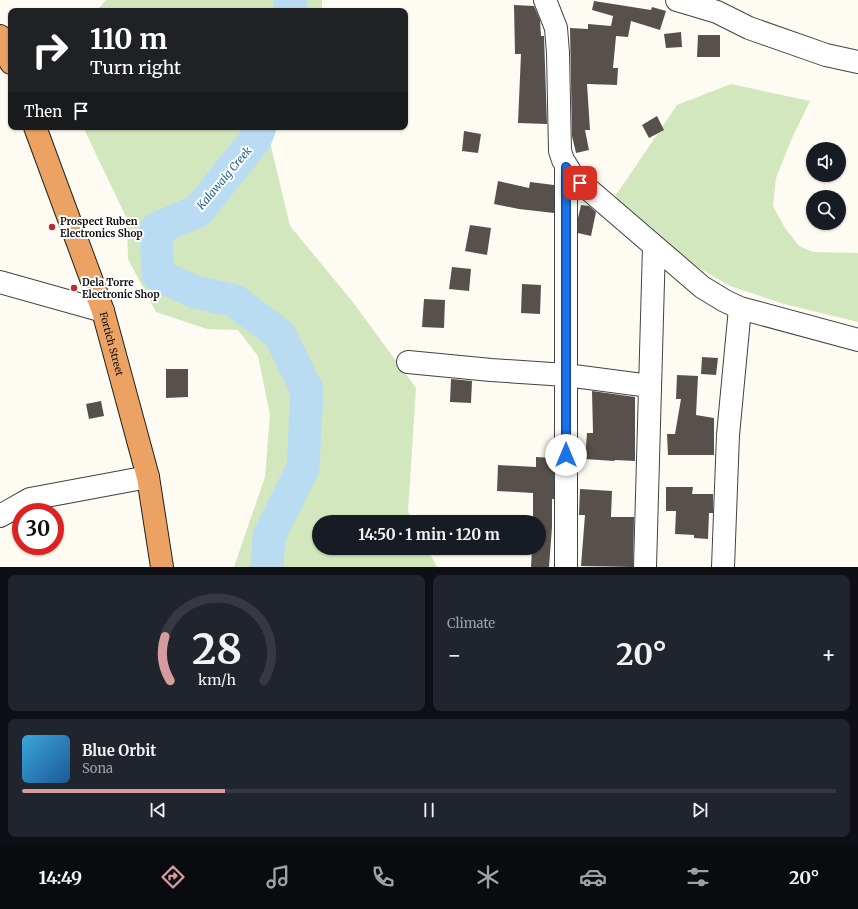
<!DOCTYPE html>
<html lang="en">
<head>
<meta charset="utf-8">
<style>
	body { margin:0; font-family:Merriweather,serif; background:#20242c; color:#f1f3f6; height:100vh; display:flex; flex-direction:column; font-size:15px; white-space:nowrap }
	* { box-sizing:border-box; margin:0 }
	p { font-size:13px; color:#9ea1a6 }
	.icon { flex:none; width:22px; height:22px; fill:none; stroke:currentColor; stroke-width:2; stroke-linecap:round; stroke-linejoin:round }
	.map { position:relative; height:567px; overflow:hidden }
	.sheet { display:flex; flex-direction:column; gap:8px; padding:8px; background:#0d0f14; flex:1 }
	.sheet>* { flex:none }
	.hud { position:absolute; left:8px; top:8px; width:400px; height:122px; border-radius:8px; box-shadow:0 1px 3px #0004; background:#202124; color:#fff; overflow:hidden }
	.tools { position:absolute; left:806px; top:142px; display:grid; gap:8px }
	.tools a { display:grid; place-items:center; width:40px; height:40px; border-radius:50%; background:#171b24; box-shadow:0 1px 3px #0004; font-size:20px }
	.speed { position:absolute; left:12px; top:503px; display:flex; gap:8px; font-size:20px; font-weight:700; text-align:center }
	.speed>* { display:grid; place-content:center; width:52px; height:52px; border-radius:50%; background:#171b24; box-shadow:0 1px 3px #0004; line-height:1 }
	.speed .limit { border:6px solid #d22; background:#fff; color:#111 }
	.pin { position:absolute; display:grid; place-items:center; width:34px; height:34px; color:#fff; margin:-17px; border-radius:8px; box-shadow:0 2px 6px #0006 }
	.me { position:absolute; width:44px; margin:-22px; rotate:0deg; stroke-linejoin:round; filter:drop-shadow(0 0 3px #0008) }
	.turn { display:flex; align-items:center; gap:14px; height:84px; padding:0 16px; font-size:18px }
	.turn .icon { width:52px; height:52px; stroke-width:2.5 }
	.turn b { display:block; font-size:28px; line-height:34px }
	.then { display:flex; align-items:center; height:38px; padding:0 16px; background:#0003; gap:8px; font-size:15px }
	.big { font-size:30px; font-weight:700; line-height:1.1 }
	.sheet .card { flex:1; display:flex; flex-direction:column; justify-content:center; gap:6px; min-width:0; padding:0 14px; border-radius:8px; background:#20242c }
	.sheet .dial { align-items:center; gap:0 }
	.dial svg { height:104px; overflow:visible; fill:none; stroke:#363941; stroke-width:7; stroke-linecap:round; text-anchor:middle }
	.dial text { fill:#f1f3f6; stroke:none }
	.song { display:flex; align-items:center; gap:12px }
	.cover { width:48px; height:48px; border-radius:6px; background:linear-gradient(135deg,hsl(200 70% 55%),hsl(210 70% 35%)) }
	.played { height:4px; border-radius:2px; background:linear-gradient(90deg,#d69b9f 25%,#363941 25%) }
	.keys { display:flex; justify-content:space-around; direction:ltr }
	.heat { display:flex; justify-content:space-between; align-items:center; font-size:22px; direction:ltr }
	.sheet .tiles { flex:1; display:grid; gap:8px; grid-template-columns:1fr 1fr }
	.card:last-child { grid-column:span 2 }
	.trip { position:absolute; left:312px; top:515px; width:234px; height:40px; border-radius:20px; background:#171b24; box-shadow:0 1px 3px #0004; font-weight:700; line-height:40px; text-align:center }
	.dock { display:flex; height:64px; justify-content:space-around; align-items:center; background:#090b0e; color:#9ea1a6 }
	.dock .icon { width:28px; height:28px }
	.dock .current { color:#d69b9f }
	.dock b { font-size:18px; color:#f1f3f6 }
	.map>svg:first-child { display:block }
	.green { fill:#d2e7bd }
	.lines { fill:none; stroke-linecap:round; stroke-linejoin:round }
	.river { stroke:#badcf2; stroke-width:33 }
	.building { fill:#57504c }
	.minor-casing { stroke:#424242; stroke-width:24 }
	.highway-casing { stroke:#202020; stroke-width:24 }
	.minor { stroke:#fff; stroke-width:22 }
	.highway { stroke:#eba263; stroke-width:22 }
	.route-casing { stroke:#114b97; stroke-width:10 }
	.route { stroke:#1a73e8; stroke-width:7 }
	.poi-dot { fill:#b62f35; stroke:#fff; stroke-width:1.5 }
	.labels { text-anchor:middle; dominant-baseline:central; stroke-width:4; stroke-linejoin:round; paint-order:stroke }
	.poi-label { font-size:10px; font-weight:bold; fill:#0f0f0f; stroke:#fff; text-anchor:start }
	.street-label { font-size:10px; fill:#0f0f0f; stroke:#fff }
	.water-label { font-size:11px; font-style:italic; fill:#206399; stroke:#fff }
</style>
</head>
<body>
<div class="map">
<svg width="858" height="567" viewBox="0 0 858 567">
	<rect width="100%" height="100%" fill="#fefcf2"/>
	<!-- green -->
	<path class="green" d="M 106,0 L 322,0 L 322,11 L 96,11 Z
		M 731,84 L 810,101 L 792,138 L 776,178 L 773,206 L 785,228 L 799,246 L 813,252 L 858,253 L 858,322 L 784,304 L 730,286 L 682,258 L 614,198 L 677,105 Z
		M 83,127 L 274,127 L 269,138 L 290,226 L 352,301 L 416,388 L 408,511 L 413,522 L 319,522 L 319,548 L 427,548 L 437,567 L 234,567 L 265,477 L 270,415 L 258,356 L 238,330 L 207,329 L 156,312 L 128,259 L 127,219 Z"/>
	<g class="lines">
		<!-- river -->
		<path class="river" d="M 289,11 L 291,0
			M 260,127 L 255,140 L 198,211 L 156,229 L 158,275 L 195,292 L 235,301 L 280,335 L 307,390 L 303,468 L 269,536 L 267,567"/>
	</g>
	<!-- building -->
	<path class="building" d="M 594,1 L 651,10 L 652,7 L 666,11 L 660,30 L 631,21 L 628,37 L 616,36 L 613,68 L 618,68 L 617,85 L 587,84 L 590,130 L 585,130 L 589,150 L 576,153 L 572,136 L 570,28 L 588,29 L 588,24 L 611,26 L 613,16 L 592,10 Z
		M 514,5 L 534,6 L 540,20 L 541,36 L 544,36 L 547,124 L 518,123 L 521,54 L 515,54 Z
		M 681,32 L 682,47 L 666,48 L 664,34 Z
		M 698,35 L 720,35 L 720,57 L 697,57 Z
		M 657,116 L 664,130 L 649,138 L 642,125 Z
		M 464,131 L 481,134 L 478,153 L 462,151 Z
		M 498,181 L 529,188 L 530,182 L 554,185 L 554,213 L 519,209 L 494,204 Z
		M 581,205 L 589,206 L 596,212 L 591,236 L 578,233 L 578,218 Z
		M 470,225 L 491,228 L 487,255 L 465,251 Z
		M 452,267 L 471,269 L 469,291 L 449,289 Z
		M 522,284 L 541,285 L 540,314 L 521,313 Z
		M 424,299 L 445,300 L 444,328 L 422,327 Z
		M 702,357 L 718,358 L 716,375 L 701,374 Z
		M 166,369 L 188,369 L 188,397 L 166,398 Z
		M 677,375 L 698,376 L 696,415 L 714,418 L 714,455 L 668,455 L 667,434 L 675,434 L 681,399 L 676,399 Z
		M 451,379 L 472,381 L 471,403 L 450,402 Z
		M 592,391 L 635,397 L 635,461 L 615,460 L 614,461 L 585,459 L 587,433 L 593,433 Z
		M 101,401 L 104,416 L 89,419 L 86,404 Z
		M 536,457 L 554,458 L 554,499 L 552,499 L 552,527 L 549,567 L 531,567 L 532,548 L 539,548 L 539,522 L 533,522 L 533,493 L 497,491 L 498,465 L 536,467 Z
		M 666,487 L 693,487 L 692,494 L 713,494 L 713,513 L 709,513 L 708,539 L 694,538 L 694,535 L 675,534 L 676,511 L 666,511 Z
		M 580,489 L 612,491 L 611,517 L 634,517 L 633,567 L 581,566 L 585,515 L 579,515 Z"/>
	<g class="lines">
		<!-- minor casing -->
		<g class="minor-casing">
			<path id="minor" d="M 545,0 L 556,28 L 558,53 L 560,151 L 563,160 L 573,176 L 702,287 L 725,301 L 740,308 L 858,340
				M 677,0 L 717,12 L 749,28 L 826,55 L 858,62
				M 0,282 L 103,311
				M 408,362 L 491,370 L 566,375 L 650,386
				M 0,516 L 30,499 L 148,477
				M 566,567 L 566,167
				M 645,567 L 654,246
				M 723,567 L 728,435 L 740,308"/>
		</g>
		<!-- highway casing -->
		<g class="highway-casing">
			<g id="highway">
				<path d="M 0,36 L 11,63"/>
				<path id="s1" d="M 35,127 L 103,311 L 148,477 L 162,567"/>
			</g>
		</g>
		<!-- minor -->
		<use href="#minor" class="minor"/>
		<!-- highway -->
		<use href="#highway" class="highway"/>
	</g>
	<g class="lines">
		<!-- route casing -->
		<g class="route-casing">
			<path id="route" d="M 566,455 L 566,167 L 573,176 L 580,183"/>
		</g>
		<!-- route -->
		<use href="#route" class="route"/>
	</g>
	<!-- markers -->
	<g class="poi-dot">
		<circle cx="52" cy="227" r="4"/>
		<circle cx="74" cy="288" r="4"/>
	</g>
	<g class="labels">
		<!-- poi labels -->
		<g class="poi-label">
			<text x="60" y="221">Prospect Ruben<tspan x="60" dy="12">Electronics Shop</tspan></text>
			<text x="82" y="282">Dela Torre<tspan x="82" dy="12">Electronic Shop</tspan></text>
		</g>
		<!-- street labels -->
		<g class="street-label">
			<text stroke="none"><textPath href="#s1" startOffset="230">Fortich Street</textPath></text>
		</g>
		<!-- water labels -->
		<g class="water-label">
			<text transform="translate(224 178) rotate(-50)">Kalawaig Creek</text>
		</g>
	</g>
</svg>
<div class="tools">
<a><svg class="icon" aria-label="sound" viewBox="0 0 24 24"><path d="M4 9h4l5-4v14l-5-4H4zM17 9q2 3 0 6"/></svg></a>
<a><svg class="icon" aria-label="search" viewBox="0 0 24 24"><circle cx="10" cy="10" r="6"/><path d="M15 15l6 6"/></svg></a>
</div>
<div class="speed"><div class="limit">30</div></div>
<div class="pin" style="left:580px;top:183px;background:#d93025"><svg class="icon" aria-label="arrive" viewBox="0 0 24 24"><path d="M6 21V4h12l-3 4 3 4H6"/></svg></div>
<svg class="me" style="left:566px;top:455px" viewBox="-20 -20 40 40"><circle r="19" fill="#fff"/><path d="M0-13L10 11 0 6-10 11z" fill="#1a73e8"/></svg>
<div class="trip">14:50 · 1 min · 120 m</div>
<div class="hud">
<div class="turn"><svg class="icon" aria-label="right" viewBox="0 0 24 24"><path d="M7 20v-9h11M14 6l5 5-5 5"/></svg><div><b>110 m</b>Turn right</div></div>
<div class="then">Then<svg class="icon" aria-label="arrive" viewBox="0 0 24 24"><path d="M6 21V4h12l-3 4 3 4H6"/></svg></div>
</div>
</div>
<section class="sheet">
<div class="tiles">
<div class="card dial"><svg viewBox="0 0 100 80">
<path d="M14 69A42 42 0 1 1 86 69"/>
<path d="M14 69A42 42 0 0 1 10 35" stroke="#d69b9f"/>
<text x="50" y="56" font-size="32" font-weight="700">28</text>
<text x="50" y="72" font-size="11">km/h</text>
</svg></div>
<div class="card"><p>Climate</p>
<div class="heat"><a>−</a><b class="big">20°</b><a>+</a></div>
</div>
<div class="card">
<div class="song"><i class="cover"></i><div><b>Blue Orbit</b><p>Sona</p></div></div>
<div class="played"></div>
<div class="keys"><svg class="icon" aria-label="previous" viewBox="0 0 24 24"><path d="M18 5L8 12l10 7zM5 5v14"/></svg><svg class="icon" aria-label="pause" viewBox="0 0 24 24"><path d="M8 5v14M16 5v14"/></svg><svg class="icon" aria-label="next" viewBox="0 0 24 24"><path d="M6 5l10 7-10 7zM19 5v14"/></svg></div>
</div>
</div>
</section>
<nav class="dock">
<b>14:49</b>
<svg class="icon current" aria-label="directions" viewBox="0 0 24 24"><path d="M12 3l9 9-9 9-9-9zM9 14v-3h6M13 9l2 2-2 2"/></svg>
<svg class="icon" aria-label="music" viewBox="0 0 24 24"><path d="M9 18V5l10-2v13"/><circle cx="6" cy="18" r="3"/><circle cx="16" cy="16" r="3"/></svg>
<svg class="icon" aria-label="phone" viewBox="0 0 24 24"><path d="M5 4h4l2 5-3 2q2 4 5 5l2-3 5 2v4C11 20 4 13 5 4z"/></svg>
<svg class="icon" aria-label="climate" viewBox="0 0 24 24"><path d="M12 3v18M4 7l16 10M4 17L20 7"/></svg>
<svg class="icon" aria-label="car" viewBox="0 0 24 24"><path d="M5 17H2v-5l4-1 3-4h7l3 4 3 1v5h-3M9 17h6M6 11h13"/><circle cx="7" cy="17" r="2"/><circle cx="17" cy="17" r="2"/></svg>
<svg class="icon" aria-label="filters" viewBox="0 0 24 24"><path d="M4 7h16M4 17h16"/><circle cx="9" cy="7" r="2"/><circle cx="15" cy="17" r="2"/></svg>
<b>20°</b>
</nav>
</body>
</html>
